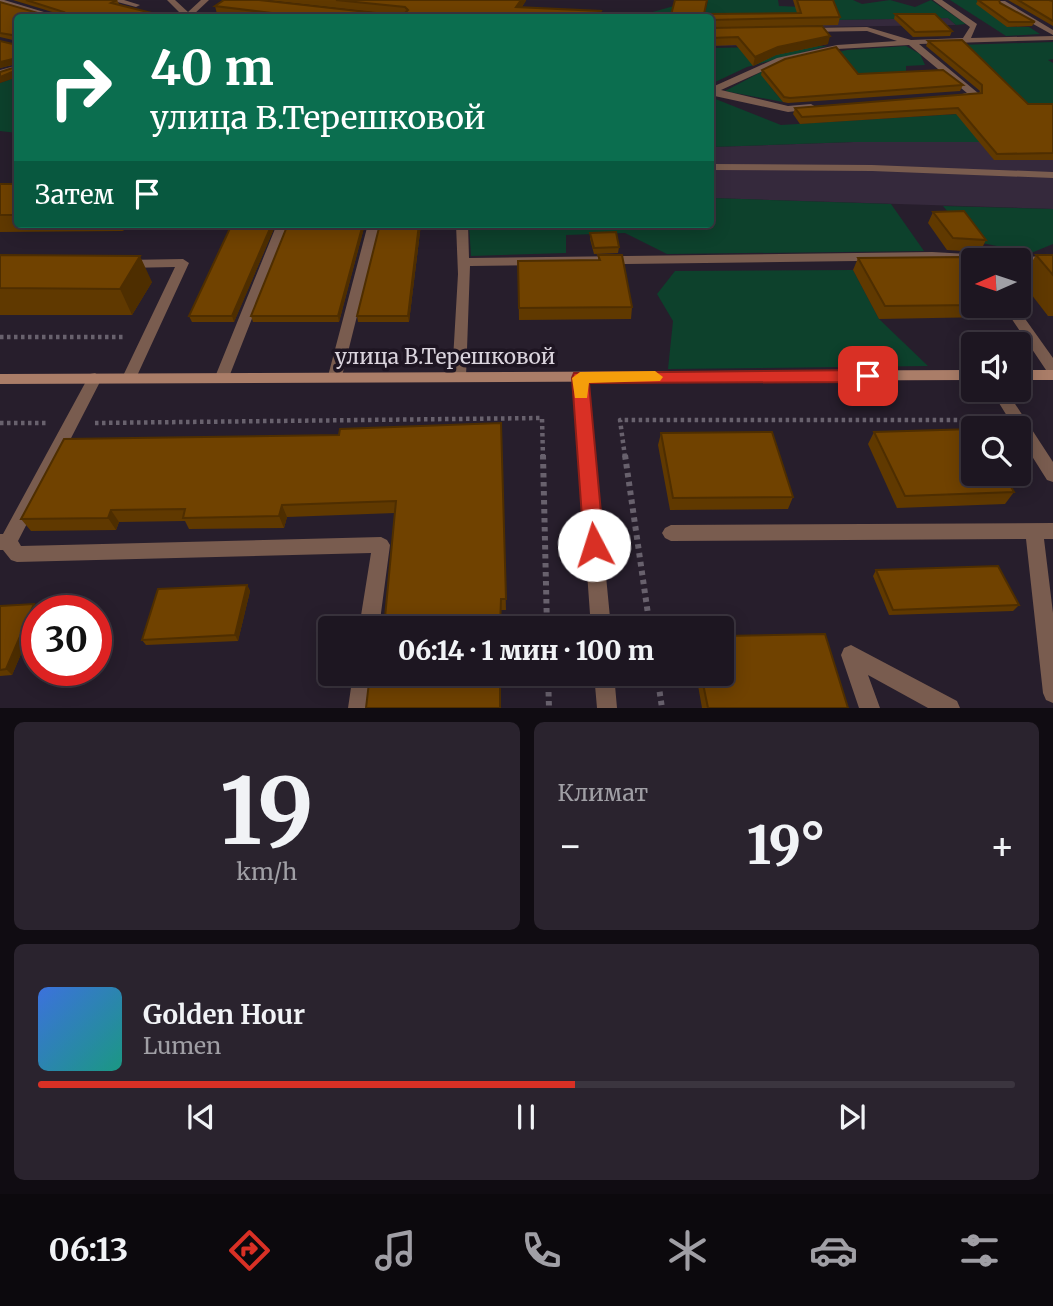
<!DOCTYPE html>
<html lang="ru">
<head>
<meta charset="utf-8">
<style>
	body { margin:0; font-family:Merriweather,serif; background:#2a232e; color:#f1f3f6; height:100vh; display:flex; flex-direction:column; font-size:26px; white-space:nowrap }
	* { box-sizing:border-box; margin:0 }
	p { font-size:23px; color:#a09fa5 }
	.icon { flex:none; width:38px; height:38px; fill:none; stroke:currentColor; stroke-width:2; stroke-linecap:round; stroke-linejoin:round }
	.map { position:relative; height:708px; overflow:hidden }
	.details { display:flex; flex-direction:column; gap:14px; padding:14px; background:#100c12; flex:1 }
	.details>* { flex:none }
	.guide { position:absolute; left:14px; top:14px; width:700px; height:214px; border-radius:7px; box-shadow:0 4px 18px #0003,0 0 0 2px #3b353f; background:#0b6e4f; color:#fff; overflow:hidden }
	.needle { width:46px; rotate:267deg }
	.controls { position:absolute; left:961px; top:248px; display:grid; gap:14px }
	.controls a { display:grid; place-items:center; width:70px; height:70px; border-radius:7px; background:#1d1621; box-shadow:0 4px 18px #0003,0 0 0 2px #3b353f; font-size:35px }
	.speed { position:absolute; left:21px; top:595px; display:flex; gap:14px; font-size:35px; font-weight:700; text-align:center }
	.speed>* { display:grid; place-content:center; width:91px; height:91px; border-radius:50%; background:#1d1621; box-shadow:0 4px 18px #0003,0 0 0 2px #3b353f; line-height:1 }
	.speed .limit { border:10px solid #d22; background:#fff; color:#111 }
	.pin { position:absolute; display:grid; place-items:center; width:60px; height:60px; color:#fff; margin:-30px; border-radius:14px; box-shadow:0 4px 10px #0006 }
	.me { position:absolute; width:77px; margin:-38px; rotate:355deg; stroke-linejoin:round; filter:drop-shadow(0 0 5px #0008) }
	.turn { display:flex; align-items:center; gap:24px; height:147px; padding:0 21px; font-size:32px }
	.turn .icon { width:91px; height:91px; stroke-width:2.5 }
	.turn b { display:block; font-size:49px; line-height:60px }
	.then { display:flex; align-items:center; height:66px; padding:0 21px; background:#0003; gap:14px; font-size:26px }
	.big { font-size:52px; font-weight:800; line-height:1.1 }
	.details .widget { flex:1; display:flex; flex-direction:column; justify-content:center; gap:10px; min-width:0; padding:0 24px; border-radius:10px; background:#2a232e }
	.details .dial { align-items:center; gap:0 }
	.dial b { font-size:91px; line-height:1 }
	.song { display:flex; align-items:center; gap:21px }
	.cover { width:84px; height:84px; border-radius:10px; background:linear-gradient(135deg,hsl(220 70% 55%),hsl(170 70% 35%)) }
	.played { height:7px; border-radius:4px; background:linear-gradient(90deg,#d93025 55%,#3b353f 55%) }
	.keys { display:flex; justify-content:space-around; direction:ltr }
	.heat { display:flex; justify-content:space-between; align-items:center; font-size:38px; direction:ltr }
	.details .tiles { flex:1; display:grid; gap:14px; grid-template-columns:1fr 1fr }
	.widget:last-child { grid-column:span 2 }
	.trip { position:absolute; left:318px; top:616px; width:416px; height:70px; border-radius:7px; background:#1d1621; box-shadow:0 4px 18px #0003,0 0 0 2px #3b353f; font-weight:800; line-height:70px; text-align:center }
	.dock { display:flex; height:112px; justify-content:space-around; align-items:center; background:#0c090d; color:#a09fa5 }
	.dock .icon { width:49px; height:49px }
	.dock .current { color:#d93025 }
	.dock b { font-size:32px; color:#f1f3f6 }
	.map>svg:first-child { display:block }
	.built { fill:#35293c }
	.green { fill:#0d412c }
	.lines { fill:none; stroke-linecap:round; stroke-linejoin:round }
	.path-far1 { stroke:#68616d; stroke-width:4.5; stroke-dasharray:3.5 3.5; stroke-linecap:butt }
	.path { stroke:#68616d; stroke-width:6; stroke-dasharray:4.5 4.5; stroke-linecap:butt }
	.lane { fill:#795c4f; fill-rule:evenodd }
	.street { fill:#795c4f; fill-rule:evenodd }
	.secondary { fill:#aa7d68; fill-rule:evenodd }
	.wall { fill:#603900 }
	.shaded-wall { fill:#4e2e00 }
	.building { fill:#704200; stroke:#4e2e00; stroke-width:2 }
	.route { fill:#d93025; stroke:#8d1f18; stroke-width:2 }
	.slow { fill:#f59e0b }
	.labels { text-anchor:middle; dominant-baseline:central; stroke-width:7; stroke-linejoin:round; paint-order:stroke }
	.street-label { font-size:21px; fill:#dad4dd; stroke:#1e1522 }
</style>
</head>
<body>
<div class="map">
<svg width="1053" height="708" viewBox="0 0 1053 708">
	<rect width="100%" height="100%" fill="#271e2c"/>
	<!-- built -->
	<path class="built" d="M 948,18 L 956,25 L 814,27 L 827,44 L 711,46 L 710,22 Z
		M 853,142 L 1053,142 L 1053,209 L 711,198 L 711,147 Z"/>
	<!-- green -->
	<path class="green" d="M 708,0 L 778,0 L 779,6 L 826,8 L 831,0 L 853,0 L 862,4 L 890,0 L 915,7 L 931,0 L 966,24 L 956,25 L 948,18 L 711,22 L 710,18 L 631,18 L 674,6 L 706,9 Z
		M 950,0 L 997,0 L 1007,27 L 1029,27 L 1040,34 L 1006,36 Z
		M 1053,42 L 1053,59 L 1048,60 L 1053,63 L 1053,142 L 853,142 L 711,147 L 710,99 L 713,98 L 781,125 L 1023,110 L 959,45 Z
		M 827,46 L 747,67 L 711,84 L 710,48 Z
		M 906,46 L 920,54 L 925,65 L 906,66 L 906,77 L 769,85 L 783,102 L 725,91 L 767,69 L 847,50 Z
		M 17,77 L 17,133 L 0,131 L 0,83 Z
		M 711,198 L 891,204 L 924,251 L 667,254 L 625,233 L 566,235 L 566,253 L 471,256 L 469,224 L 710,224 Z
		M 943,206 L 1053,209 L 1053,244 L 1031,253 L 972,241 Z
		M 853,270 L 879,319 L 928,366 L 668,369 L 673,321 L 657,294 L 675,271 Z"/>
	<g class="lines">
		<!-- path-far1 -->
		<path class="path-far1" d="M 0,337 L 125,337
			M 0,423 L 48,423
			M 95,423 L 542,418 L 543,457
			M 625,457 L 620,420 L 993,420"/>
		<!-- path -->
		<path class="path" d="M 543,455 L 547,628
			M 625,455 L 650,628
			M 548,674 L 549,708
			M 657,674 L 662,708"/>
		<!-- lane -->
		<path class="lane" d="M 0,0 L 4,0 L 64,18 L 51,18 L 0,3 Z
			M 110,0 L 124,0 L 140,5 L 136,7 Z
			M 167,0 L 175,0 L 188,12 L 201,0 L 209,0 L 192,16 L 193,18 L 185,18 Z
			M 933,0 L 942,0 L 977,24 L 971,38 L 1053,36 L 1053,40 L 919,44 L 978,93 L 978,97 L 957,99 L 957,95 L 967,93 L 909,45 L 837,49 L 783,62 L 721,90 L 788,106 L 811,104 L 816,107 L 814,109 L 788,112 L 710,95 L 710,88 L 777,58 L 837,45 L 897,41 L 867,31 L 805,32 L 804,30 L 808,28 L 867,27 L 911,40 L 963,38 L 970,27 Z
			M 999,1 L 1005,1 L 1053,30 L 1053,35 L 999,5 Z
			M 18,65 L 18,70 L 0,76 L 0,70 Z
			M 710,164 L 872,165 L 1053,172 L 1053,178 L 872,171 L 710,170 Z
			M 277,224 L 289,224 L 229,377 L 222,382 L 217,381 L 215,377 Z
			M 368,224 L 380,224 L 342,376 L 335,381 L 328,376 Z
			M 456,224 L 468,224 L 469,258 L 932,252 L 968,254 L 978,261 L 973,261 L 973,266 L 965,261 L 932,260 L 470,266 L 466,377 L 459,382 L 452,377 L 458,274 Z
			M 1053,256 L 1053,264 L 1018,265 L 1018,261 L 1012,261 L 1018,257 Z
			M 183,259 L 189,263 L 136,378 L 129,383 L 124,382 L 122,378 L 175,267 L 125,268 L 119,264 L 125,260 Z
			M 1003,306 L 1016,306 L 1053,358 L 1053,374 L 1048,373 Z
			M 95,373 L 102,378 L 18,541 L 21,546 L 381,537 L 387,540 L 390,545 L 379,628 L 359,628 L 371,553 L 17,562 L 11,560 L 3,550 L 0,550 L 0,534 L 3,534 L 90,374 Z
			M 991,390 L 1006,390 L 1053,462 L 1053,482 L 1047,480 L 1018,434 L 1018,429 L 1015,429 Z
			M 1053,523 L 1053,539 L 1044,539 L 1053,613 L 1053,703 L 1046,700 L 1043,693 L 1026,539 L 671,541 L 665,538 L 662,533 L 665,528 L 671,525 Z
			M 851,645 L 957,701 L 960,708 L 928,708 L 868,675 L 880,708 L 859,708 L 841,655 L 844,648 Z
			M 353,674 L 373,674 L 368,708 L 348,708 Z"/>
		<!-- street -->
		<path class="street" d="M 580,373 L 587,378 L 611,628 L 591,628 L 573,378 Z
			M 594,674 L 614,674 L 617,708 L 597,708 Z"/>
		<!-- secondary -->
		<path class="secondary" d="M 973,370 L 973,380 L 0,384 L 0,374 Z
			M 1018,370 L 1053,370 L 1053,380 L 1018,380 Z"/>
	</g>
	<!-- wall -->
	<path class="wall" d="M 13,0 L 117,0 L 119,4 L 156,14 L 18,18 L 18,77 L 15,77 L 17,64 L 0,68 L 0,41 L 17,45 L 17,41 L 0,37 L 0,2 L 48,16 L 62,15 Z
		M 266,0 L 526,0 L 522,7 L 601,11 L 601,16 L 797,13 L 793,0 L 833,0 L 840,17 L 838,25 L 711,28 L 828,44 L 776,55 L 753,66 L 736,45 L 710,46 L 710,18 L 244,18 L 217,14 L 215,6 L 381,13 Z
		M 978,0 L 999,0 L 1000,3 L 1035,22 L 1032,26 L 1007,27 L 976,4 Z
		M 1008,0 L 1049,0 L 1053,1 L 1053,26 Z
		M 895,14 L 952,31 L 950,36 L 913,37 L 894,19 Z
		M 928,41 L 1028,104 L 1053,104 L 1053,160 L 994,160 L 956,114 L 800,124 L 793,114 L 795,108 L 979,93 L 980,91 L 926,46 Z
		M 762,70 L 858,74 L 963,85 L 960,91 L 788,103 L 783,102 L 761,75 Z
		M 0,184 L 18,184 L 18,224 L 128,224 L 123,231 L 0,232 Z
		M 933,212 L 986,240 L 980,252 L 947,250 L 928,223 Z
		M 232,224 L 276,224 L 234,322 L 192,322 L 189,316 Z
		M 288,224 L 365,224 L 339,322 L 253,322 L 251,316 Z
		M 421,224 L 409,322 L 358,322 L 357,316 Z
		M 590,233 L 619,247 L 618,253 L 594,254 L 590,239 Z
		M 0,255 L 152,282 L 132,315 L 0,315 Z
		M 598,255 L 632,307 L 631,319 L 519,320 L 518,261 L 598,260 Z
		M 1036,255 L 1053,255 L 1053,316 L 1048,316 L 1021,281 Z
		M 858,258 L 973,275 L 973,306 L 994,306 L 988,317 L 879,319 L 853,270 Z
		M 501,423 L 506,610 L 501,610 L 395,513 L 287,517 L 284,528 L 189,529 L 185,521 L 119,522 L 116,530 L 31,531 L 21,519 L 339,435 Z
		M 874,432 L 1014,492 L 1005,504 L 897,508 L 868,444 Z
		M 661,433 L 793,497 L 788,509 L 670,510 L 658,445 Z
		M 876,570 L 1019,605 L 1013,611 L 889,615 L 873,576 Z
		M 247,585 L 250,591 L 238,641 L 146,645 L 142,640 Z
		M 0,606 L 40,610 L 37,611 L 37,617 L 12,675 L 0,676 Z
		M 696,674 L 723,674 L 848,708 L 702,708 Z"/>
	<!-- shaded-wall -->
	<path class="shaded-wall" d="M 521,0 L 526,0 L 526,1 L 516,15 L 516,7 Z
		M 830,36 L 828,44 L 776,55 L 753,66 L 755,57 L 778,47 Z
		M 17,58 L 18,63 L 0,68 L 0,62 Z
		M 18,71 L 18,77 L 0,83 L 0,77 L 12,72 Z
		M 120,224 L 128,224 L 123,231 Z
		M 272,224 L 276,224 L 234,322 L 232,316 Z
		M 363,224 L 365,224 L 339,322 L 338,316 Z
		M 419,224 L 421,224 L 409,322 L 408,316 Z
		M 140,256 L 152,282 L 132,315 L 120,289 Z
		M 282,505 L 287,517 L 284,528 L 279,516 Z
		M 111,510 L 119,522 L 116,530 L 108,518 Z
		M 247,585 L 250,591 L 238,641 L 235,635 Z
		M 34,604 L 40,610 L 37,611 L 37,617 L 12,675 L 6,669 Z"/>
	<!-- building -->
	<path class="building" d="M 26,0 L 117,0 L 111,3 L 156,14 L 147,18 L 18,18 L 18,36 L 0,33 L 0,2 L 48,16 L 62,16 L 64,12 Z
		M 224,0 L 259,0 L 376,13 L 405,13 L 408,10 L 405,7 L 336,0 L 521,0 L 516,7 L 601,11 L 598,16 L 671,15 L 675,0 L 707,0 L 704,14 L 801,13 L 797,0 L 833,0 L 840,17 L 710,20 L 710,18 L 311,18 L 215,6 Z
		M 978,0 L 999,0 L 1000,3 L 1035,22 L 1009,22 Z
		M 1018,0 L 1049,0 L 1053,1 L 1053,21 Z
		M 895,14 L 935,14 L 952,31 L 915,32 Z
		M 710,25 L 711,28 L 822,26 L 830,36 L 778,47 L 755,57 L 738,37 L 710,38 Z
		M 18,40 L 18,71 L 12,72 L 0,77 L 0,72 L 16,67 L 17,58 L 0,62 L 0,41 L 17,45 Z
		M 962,40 L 1028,104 L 1053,104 L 1053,153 L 997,154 L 958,108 L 802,117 L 795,108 L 982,93 L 982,85 L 928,41 Z
		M 836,47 L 858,74 L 943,70 L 963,85 L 790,98 L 784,97 L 762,70 L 785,59 Z
		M 0,184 L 18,184 L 18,215 L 0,215 Z
		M 964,211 L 986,240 L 953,238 L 933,212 Z
		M 232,224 L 272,224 L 232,316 L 189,316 Z
		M 288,224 L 363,224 L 338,316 L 251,316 Z
		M 380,224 L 419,224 L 408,316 L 357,316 Z
		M 616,232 L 619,247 L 594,248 L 590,233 Z
		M 0,255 L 140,256 L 120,289 L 0,288 Z
		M 598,255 L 622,255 L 632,307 L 519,308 L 518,261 L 600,260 Z
		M 1036,255 L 1053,255 L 1053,275 Z
		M 961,257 L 973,275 L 973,305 L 885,306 L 858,258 Z
		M 501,423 L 506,599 L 501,599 L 500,628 L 384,628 L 396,501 L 282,505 L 279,516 L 183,518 L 185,509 L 111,510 L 108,518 L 21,519 L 64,439 L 339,435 L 340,429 Z
		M 973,429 L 973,474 L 1004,474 L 1014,492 L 905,496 L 874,432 Z
		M 772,432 L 793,497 L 673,498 L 661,433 Z
		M 998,566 L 1019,605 L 893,610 L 876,570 Z
		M 247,585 L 235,635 L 142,640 L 158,589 Z
		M 34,604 L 6,669 L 0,670 L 0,606 Z
		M 825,634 L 848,708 L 708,708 L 701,674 L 723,674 L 723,636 Z
		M 370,674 L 500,674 L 500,708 L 366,708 Z"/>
	<!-- route -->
	<path class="route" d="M 868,370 L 876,376 L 868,382 L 589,383 L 604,545 L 601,551 L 594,554 L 587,551 L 584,545 L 572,378 L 574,373 Z"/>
	<!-- slow -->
	<path class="slow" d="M 655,371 L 663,377 L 660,381 L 589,383 L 587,398 L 575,398 L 572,378 L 580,372 Z"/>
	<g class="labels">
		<!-- street labels -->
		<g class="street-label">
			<text x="445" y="356">улица В.Терешковой</text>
		</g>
	</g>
</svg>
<div class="controls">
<a><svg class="needle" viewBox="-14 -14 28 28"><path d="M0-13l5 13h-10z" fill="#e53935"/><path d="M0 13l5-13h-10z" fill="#a09fa5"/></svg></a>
<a><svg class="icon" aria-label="sound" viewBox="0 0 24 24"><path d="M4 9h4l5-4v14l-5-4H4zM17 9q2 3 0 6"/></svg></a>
<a><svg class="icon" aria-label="search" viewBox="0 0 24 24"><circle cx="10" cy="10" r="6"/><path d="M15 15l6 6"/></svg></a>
</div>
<div class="speed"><div class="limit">30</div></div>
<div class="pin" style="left:868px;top:376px;background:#d93025"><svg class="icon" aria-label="arrive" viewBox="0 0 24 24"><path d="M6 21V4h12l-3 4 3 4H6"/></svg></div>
<svg class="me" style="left:594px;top:545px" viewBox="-20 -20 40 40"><circle r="19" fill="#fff"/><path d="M0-13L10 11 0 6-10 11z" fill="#d93025"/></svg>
<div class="trip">06:14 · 1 мин · 100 m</div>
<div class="guide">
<div class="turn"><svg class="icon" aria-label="right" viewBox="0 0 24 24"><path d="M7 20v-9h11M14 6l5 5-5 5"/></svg><div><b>40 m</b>улица В.Терешковой</div></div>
<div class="then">Затем<svg class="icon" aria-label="arrive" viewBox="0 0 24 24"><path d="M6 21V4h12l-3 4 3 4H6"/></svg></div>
</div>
</div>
<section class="details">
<div class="tiles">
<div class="widget dial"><b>19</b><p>km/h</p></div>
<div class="widget"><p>Климат</p>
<div class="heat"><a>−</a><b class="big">19°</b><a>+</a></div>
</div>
<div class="widget">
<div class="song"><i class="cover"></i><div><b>Golden Hour</b><p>Lumen</p></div></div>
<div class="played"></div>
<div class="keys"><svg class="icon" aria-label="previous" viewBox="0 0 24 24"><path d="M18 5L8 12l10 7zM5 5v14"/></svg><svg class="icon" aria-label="pause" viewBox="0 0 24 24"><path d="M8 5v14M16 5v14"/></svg><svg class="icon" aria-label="next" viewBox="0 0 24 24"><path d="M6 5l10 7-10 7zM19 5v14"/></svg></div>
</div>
</div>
</section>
<nav class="dock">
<b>06:13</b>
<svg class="icon current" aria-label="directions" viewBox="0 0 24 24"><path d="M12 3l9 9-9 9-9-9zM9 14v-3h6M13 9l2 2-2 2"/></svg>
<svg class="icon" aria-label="music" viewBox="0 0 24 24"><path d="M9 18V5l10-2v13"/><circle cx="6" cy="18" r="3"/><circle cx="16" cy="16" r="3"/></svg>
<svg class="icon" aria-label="phone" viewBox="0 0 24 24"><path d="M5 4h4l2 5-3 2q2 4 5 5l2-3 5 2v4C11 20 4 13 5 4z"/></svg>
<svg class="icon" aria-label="climate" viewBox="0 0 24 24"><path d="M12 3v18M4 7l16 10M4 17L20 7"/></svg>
<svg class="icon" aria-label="car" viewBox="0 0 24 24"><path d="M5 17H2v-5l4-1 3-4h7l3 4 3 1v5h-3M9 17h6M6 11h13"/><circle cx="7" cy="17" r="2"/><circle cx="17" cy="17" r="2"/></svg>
<svg class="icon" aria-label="filters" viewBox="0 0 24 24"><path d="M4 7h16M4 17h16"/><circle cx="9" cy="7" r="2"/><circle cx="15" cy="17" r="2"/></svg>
</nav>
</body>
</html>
